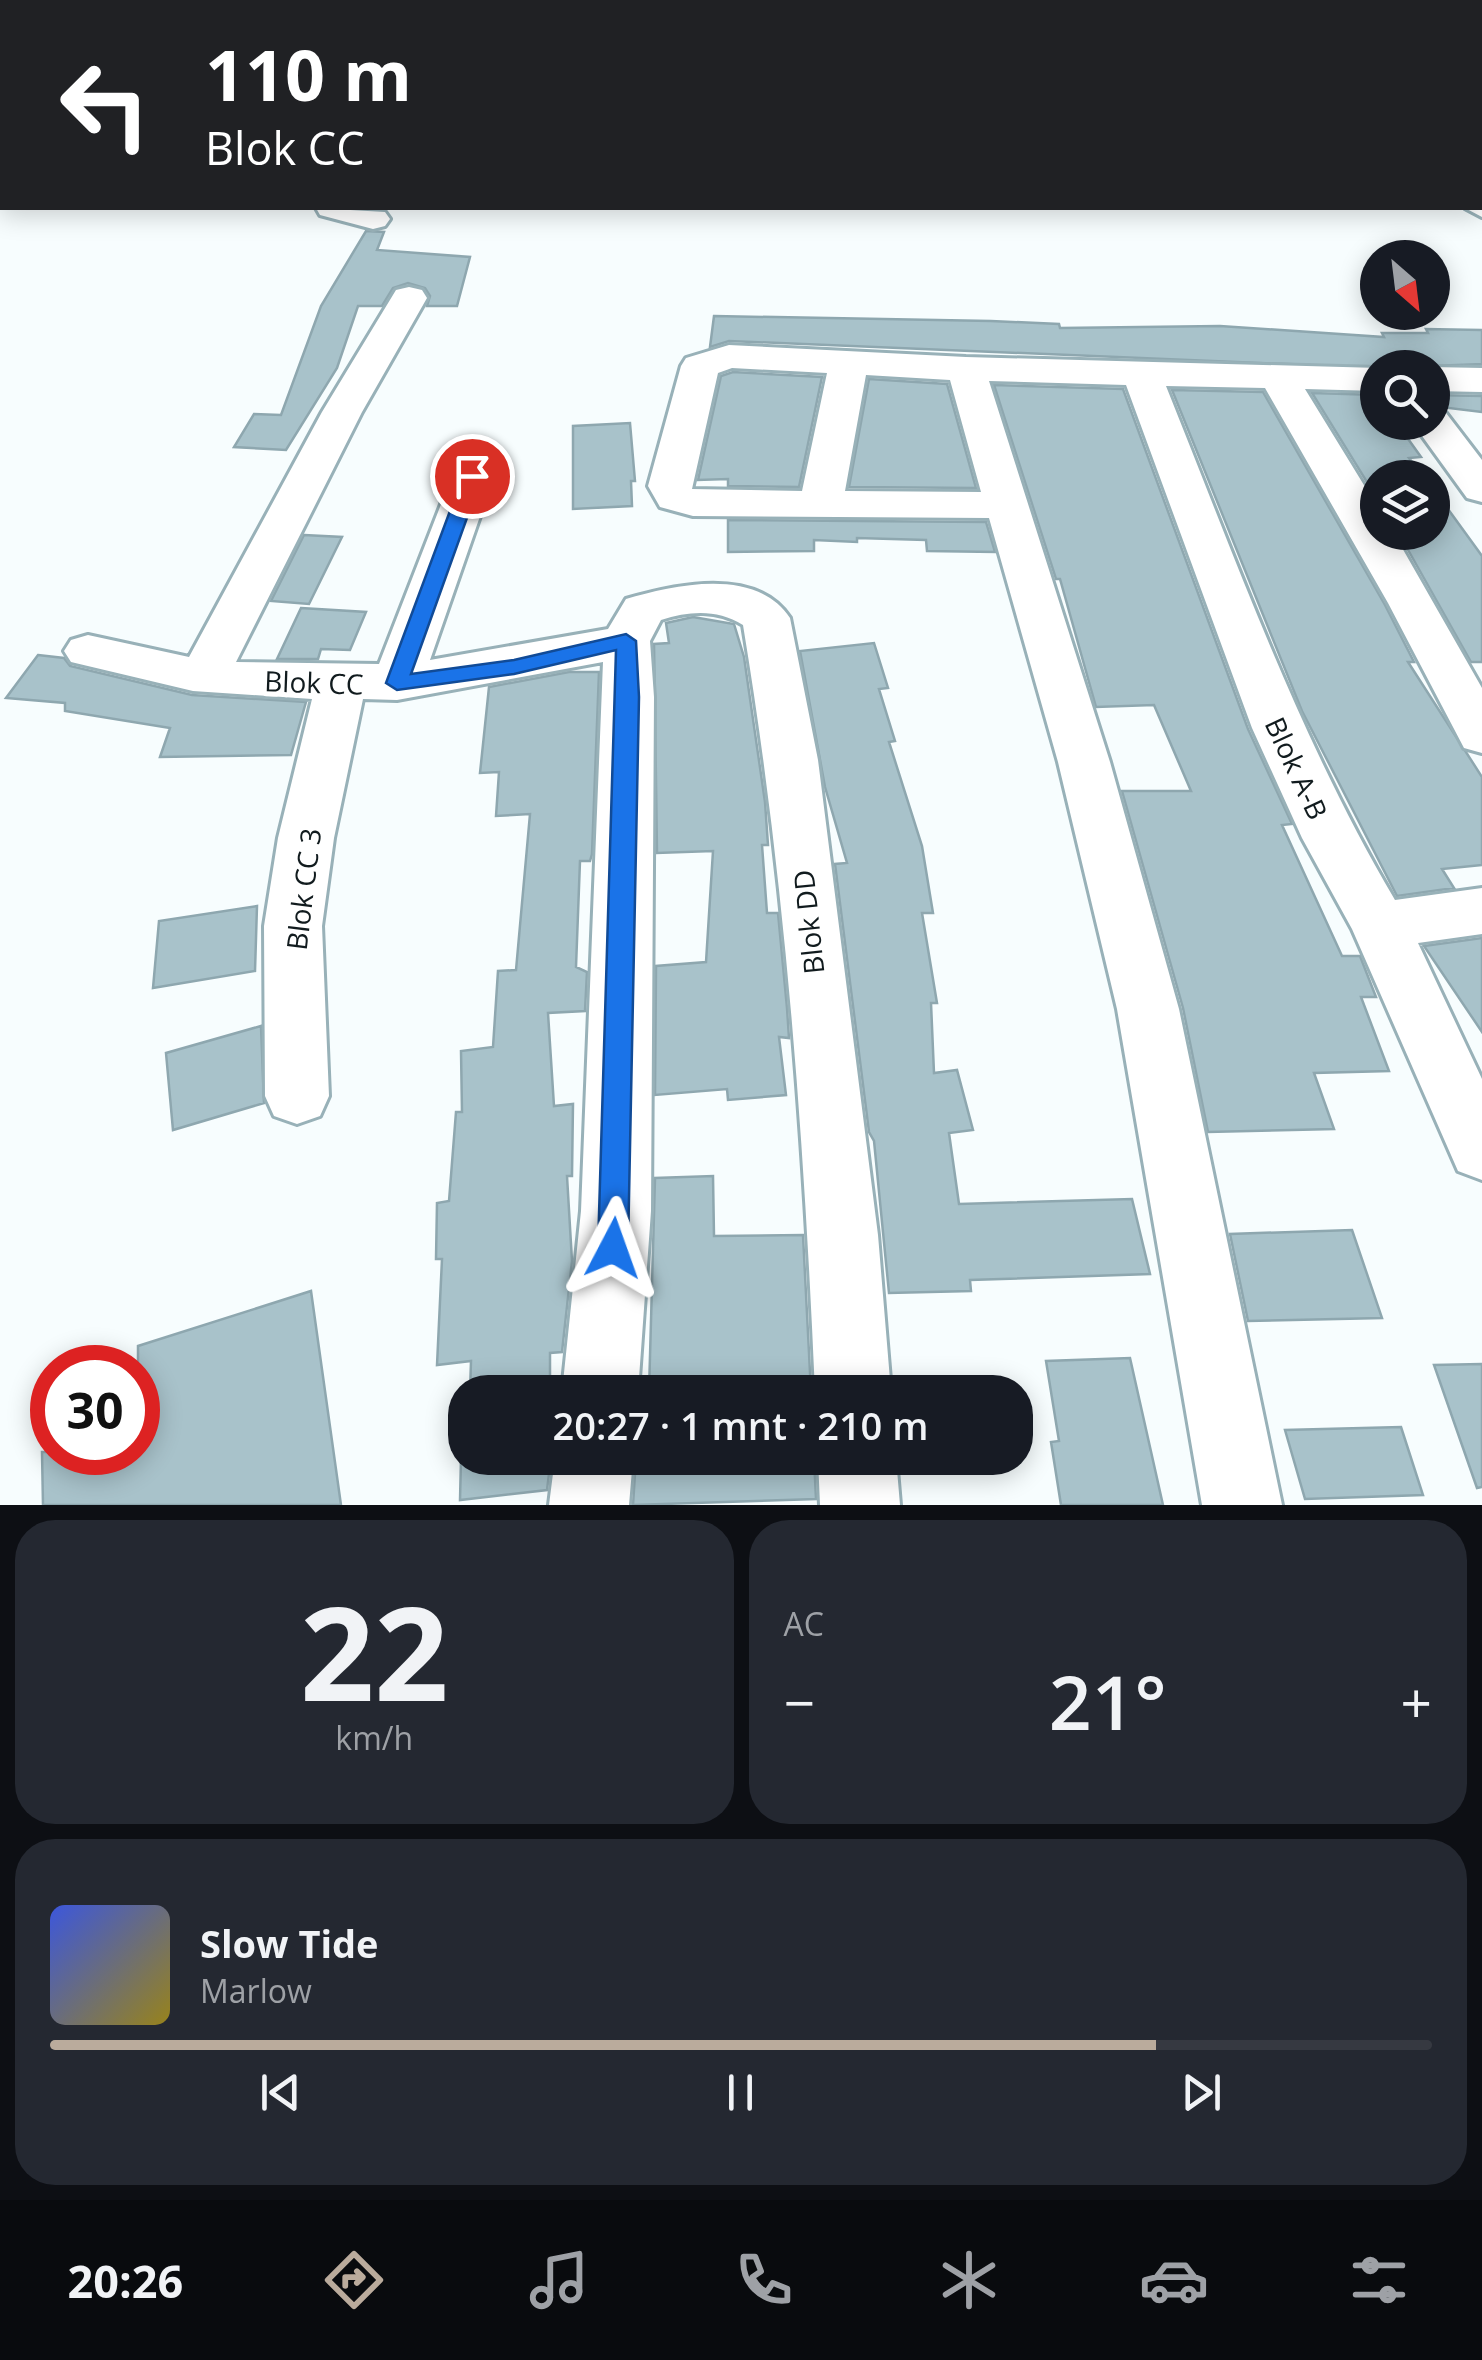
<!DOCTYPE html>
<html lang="id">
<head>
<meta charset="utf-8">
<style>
	body { margin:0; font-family:"Open Sans",sans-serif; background:#242831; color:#f1f3f6; height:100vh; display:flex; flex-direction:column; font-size:38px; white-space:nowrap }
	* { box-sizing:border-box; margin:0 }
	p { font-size:32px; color:#9ea1a6 }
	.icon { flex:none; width:55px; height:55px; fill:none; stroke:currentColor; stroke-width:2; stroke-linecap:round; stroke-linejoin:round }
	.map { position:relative; height:1505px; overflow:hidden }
	.details { display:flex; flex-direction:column; gap:15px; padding:15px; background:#0d0f14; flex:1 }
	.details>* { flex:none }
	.guide { position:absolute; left:0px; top:0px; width:1482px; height:210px; box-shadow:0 5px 25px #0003; background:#202124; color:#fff; overflow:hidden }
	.needle { width:65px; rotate:152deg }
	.tools { position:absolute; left:1360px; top:240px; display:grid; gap:20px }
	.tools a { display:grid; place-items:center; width:90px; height:90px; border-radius:50%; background:#171b24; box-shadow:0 5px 25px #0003; font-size:50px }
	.speed { position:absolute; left:30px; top:1345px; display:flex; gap:20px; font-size:50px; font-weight:700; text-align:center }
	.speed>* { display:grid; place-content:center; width:130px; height:130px; border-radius:50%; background:#171b24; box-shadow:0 5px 25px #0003; line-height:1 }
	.speed .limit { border:15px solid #d22; background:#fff; color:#111 }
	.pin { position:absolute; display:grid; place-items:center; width:85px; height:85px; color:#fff; margin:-42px; border:5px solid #fff; border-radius:50%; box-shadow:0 2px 10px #0007 }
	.me { position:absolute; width:110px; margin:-55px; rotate:4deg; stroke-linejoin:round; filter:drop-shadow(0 0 8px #0008) }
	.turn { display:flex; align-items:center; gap:35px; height:210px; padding:0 40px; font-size:45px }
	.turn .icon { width:130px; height:130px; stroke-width:2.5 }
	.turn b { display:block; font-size:70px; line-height:85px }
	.big { font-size:75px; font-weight:600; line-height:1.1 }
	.details .card { flex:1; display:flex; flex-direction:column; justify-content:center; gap:15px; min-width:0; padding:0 35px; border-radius:40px; background:#242831 }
	.details .dial { align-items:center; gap:0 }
	.dial b { font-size:130px; line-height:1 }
	.song { display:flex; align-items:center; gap:30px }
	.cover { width:120px; height:120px; border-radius:15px; background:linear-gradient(135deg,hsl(230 70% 55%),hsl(50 70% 35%)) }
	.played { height:10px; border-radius:5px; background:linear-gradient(90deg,#baab9c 80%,#363941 80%) }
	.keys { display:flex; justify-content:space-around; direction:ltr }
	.heat { display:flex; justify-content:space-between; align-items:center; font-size:55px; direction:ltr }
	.details .tiles { flex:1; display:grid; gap:15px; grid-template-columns:1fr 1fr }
	.card:last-child { grid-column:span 2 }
	.trip { position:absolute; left:448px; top:1375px; width:585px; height:100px; border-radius:40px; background:#171b24; box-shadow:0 5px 25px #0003; font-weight:600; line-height:100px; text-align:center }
	.tab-bar { display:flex; height:160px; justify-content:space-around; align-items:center; background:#090b0e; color:#9ea1a6 }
	.tab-bar .icon { width:70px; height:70px }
	.tab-bar .active { color:#baab9c }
	.tab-bar b { font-size:45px; color:#f1f3f6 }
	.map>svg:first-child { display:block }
	.building { fill:#a8c2ca; stroke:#8ea7af; stroke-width:2.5 }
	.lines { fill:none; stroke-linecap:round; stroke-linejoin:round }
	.minor-casing { stroke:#98b1b8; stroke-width:6 }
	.minor { fill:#fff; fill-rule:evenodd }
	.route { fill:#1a73e8; stroke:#114b97; stroke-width:2.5 }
	.labels { text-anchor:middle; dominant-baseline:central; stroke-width:10; stroke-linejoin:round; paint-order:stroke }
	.street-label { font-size:28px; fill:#111b1e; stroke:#fff }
</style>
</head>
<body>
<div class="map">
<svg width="1482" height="1505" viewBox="0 0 1482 1505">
	<rect width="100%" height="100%" fill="#f7fdfe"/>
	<!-- building -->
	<path class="building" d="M 366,231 L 384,232 L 377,250 L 470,257 L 457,306 L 427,306 L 430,296 L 425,288 L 408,283 L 393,288 L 382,306 L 358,306 L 337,368 L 286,450 L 234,447 L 254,414 L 281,415 L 321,306 Z
		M 714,316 L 991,321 L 1059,324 L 1060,328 L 1220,326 L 1384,337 L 1382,333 L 1428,333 L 1426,329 L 1482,330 L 1482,364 L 1382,368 L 729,341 L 710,347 Z
		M 733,372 L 822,377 L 799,487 L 728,486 L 728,479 L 698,480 L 721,376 Z
		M 869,379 L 947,384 L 976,488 L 849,487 Z
		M 994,385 L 1123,389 L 1248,729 L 1292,824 L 1282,825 L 1342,956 L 1360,956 L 1376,997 L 1361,997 L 1389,1071 L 1314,1073 L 1334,1129 L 1208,1132 L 1183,1008 L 1122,791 L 1191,791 L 1154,705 L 1096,707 L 1060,579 L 1056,579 Z
		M 1172,390 L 1263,392 L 1385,605 L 1414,662 L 1408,662 L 1482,777 L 1482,865 L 1442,869 L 1454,888 L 1397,896 L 1302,711 Z
		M 1312,393 L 1378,395 L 1378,422 L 1396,422 L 1421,457 L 1409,458 L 1425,478 L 1378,478 L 1378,500 Z
		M 1432,395 L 1482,396 L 1482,412 L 1432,406 Z
		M 630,423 L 635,481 L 631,481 L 632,506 L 573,509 L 573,426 Z
		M 1432,487 L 1482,556 L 1482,662 L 1471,662 L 1398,532 L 1432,532 Z
		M 728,520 L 986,522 L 995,552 L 927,551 L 926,540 L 857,538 L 857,542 L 814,540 L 814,551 L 728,552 Z
		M 304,535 L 342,537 L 309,604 L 271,601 Z
		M 301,608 L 366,612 L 350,650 L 321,649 L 318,659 L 277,659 Z
		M 693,617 L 734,624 L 744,657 L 765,802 L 768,845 L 762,845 L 767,913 L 778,913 L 787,1008 L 789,1038 L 779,1037 L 786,1095 L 728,1100 L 727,1089 L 655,1095 L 656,966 L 706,962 L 713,851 L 657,853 L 654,644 L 669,643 L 666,623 Z
		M 874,643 L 888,688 L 879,689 L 895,741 L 889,742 L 922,846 L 933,913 L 922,913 L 937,1003 L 931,1003 L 934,1073 L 957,1070 L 973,1130 L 949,1133 L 959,1204 L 1132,1199 L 1150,1274 L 970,1280 L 971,1291 L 889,1293 L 874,1141 L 869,1132 L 835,864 L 847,863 L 825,787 L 800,651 Z
		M 38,655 L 64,658 L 70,666 L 192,695 L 306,702 L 291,755 L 160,757 L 170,728 L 65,711 L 65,703 L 6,698 Z
		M 569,672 L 599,672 L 592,854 L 590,861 L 580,861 L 576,967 L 587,972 L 585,1011 L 548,1013 L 554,1106 L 573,1104 L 572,1176 L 567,1176 L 572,1261 L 562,1352 L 550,1353 L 550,1392 L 470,1392 L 471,1361 L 437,1365 L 442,1259 L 436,1259 L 437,1203 L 449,1201 L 456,1112 L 462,1112 L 461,1051 L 493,1047 L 498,971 L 516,970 L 530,814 L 496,816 L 499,772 L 480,773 L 489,687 Z
		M 257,906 L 255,971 L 153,988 L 159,921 Z
		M 1482,938 L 1482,1032 L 1424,946 Z
		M 261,1026 L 264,1103 L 173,1130 L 166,1053 Z
		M 713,1176 L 714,1236 L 803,1235 L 811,1392 L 649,1392 L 655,1178 Z
		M 1352,1230 L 1382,1318 L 1248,1321 L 1230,1234 Z
		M 311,1291 L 341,1505 L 43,1505 L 42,1452 L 138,1452 L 138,1346 Z
		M 1130,1358 L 1163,1505 L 1061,1505 L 1051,1442 L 1059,1441 L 1046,1361 Z
		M 1482,1364 L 1482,1487 L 1477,1488 L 1434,1365 Z
		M 1401,1427 L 1423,1495 L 1305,1499 L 1285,1430 Z
		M 461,1458 L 551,1458 L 547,1490 L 460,1500 Z
		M 636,1458 L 814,1458 L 816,1499 L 633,1505 Z"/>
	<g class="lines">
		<!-- minor casing -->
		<g class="minor-casing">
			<path id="minor" d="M 1312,0 L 1338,0 L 1339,2 L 1314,2 Z
				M 1447,0 L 1473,0 L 1475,2 L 1449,2 Z
				M 2,115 L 2,133 L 0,134 L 0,116 Z
				M 1480,195 L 1482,196 L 1482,217 L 1465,208 L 1480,208 Z
				M 316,208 L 385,212 L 390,219 L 385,226 L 373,229 L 320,215 Z
				M 409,287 L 422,290 L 427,298 L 362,412 L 236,662 L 379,664 L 452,476 L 458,467 L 473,463 L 488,467 L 494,476 L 430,660 L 608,629 L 626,599 C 674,585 756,566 790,618 L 818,760 L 878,1235 L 891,1392 L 815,1392 C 804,1136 785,878 743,625 C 717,609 690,611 661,620 L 650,641 L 654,697 L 651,1211 L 638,1392 L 562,1392 L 581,1211 L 603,662 L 397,700 L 363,699 L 334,838 L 322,926 L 329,1096 L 320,1116 L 297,1124 L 274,1116 L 265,1096 L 264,926 L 278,838 L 312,699 L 193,691 L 71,662 L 64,651 L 71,640 L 88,635 L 189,657 L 322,412 L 396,290 Z
				M 729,345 L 966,357 L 1379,368 L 1378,391 L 1305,389 L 1378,508 L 1378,532 L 1393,532 L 1482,688 L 1482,753 L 1464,748 L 1388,603 L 1265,388 L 1166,386 C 1236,560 1299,738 1395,900 L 1482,888 L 1482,934 L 1418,943 L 1482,1079 L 1482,1180 L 1458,1171 L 1352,929 L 1302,838 L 1252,728 L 1126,385 L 989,381 L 1110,762 L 1179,1009 L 1282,1505 L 1202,1505 L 1117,1009 L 1058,762 L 989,518 L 693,516 L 660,507 L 648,486 L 681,366 L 686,358 ZM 732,368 L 827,373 L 802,491 L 692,489 L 718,373 ZM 866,375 L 950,380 L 981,492 L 845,491 Z
				M 1432,367 L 1482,368 L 1482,392 L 1432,391 Z
				M 1432,410 L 1446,413 L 1482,460 L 1482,502 L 1467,498 L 1412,422 L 1432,422 Z
				M 555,1458 L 633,1458 L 629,1505 L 549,1505 Z
				M 818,1458 L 896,1458 L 900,1505 L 820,1505 Z"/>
		</g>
		<!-- minor -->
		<use href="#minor" class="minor"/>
	</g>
	<!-- route -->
	<path class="route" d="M 472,470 L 482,476 L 411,674 L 514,660 L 626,634 L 636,641 L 639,697 L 628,1248 L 624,1258 L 613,1262 L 602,1258 L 598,1248 L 616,650 L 514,674 L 397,690 L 386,683 L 463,476 Z"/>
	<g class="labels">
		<!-- street labels -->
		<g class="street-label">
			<text transform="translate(314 682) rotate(2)">Blok CC</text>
			<text transform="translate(1297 768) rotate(65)">Blok A-B</text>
			<text transform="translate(303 889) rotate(-83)">Blok CC 3</text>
			<text transform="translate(808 922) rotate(-96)">Blok DD</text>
		</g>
	</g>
</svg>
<div class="tools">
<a><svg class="needle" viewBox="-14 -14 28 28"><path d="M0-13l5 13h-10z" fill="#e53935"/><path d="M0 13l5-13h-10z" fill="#9ea1a6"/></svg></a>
<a><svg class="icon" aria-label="search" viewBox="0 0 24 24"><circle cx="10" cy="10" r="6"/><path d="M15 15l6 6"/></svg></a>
<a><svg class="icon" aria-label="layers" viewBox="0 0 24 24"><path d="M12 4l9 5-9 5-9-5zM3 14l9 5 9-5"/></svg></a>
</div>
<div class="speed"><div class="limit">30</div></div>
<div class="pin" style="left:472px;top:476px;background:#d93025"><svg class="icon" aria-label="arrive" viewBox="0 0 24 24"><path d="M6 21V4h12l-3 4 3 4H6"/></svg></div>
<svg class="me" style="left:613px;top:1248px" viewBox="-20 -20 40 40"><path d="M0-17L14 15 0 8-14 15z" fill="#1a73e8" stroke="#fff" stroke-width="4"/></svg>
<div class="trip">20:27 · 1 mnt · 210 m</div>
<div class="guide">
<div class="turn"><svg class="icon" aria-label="left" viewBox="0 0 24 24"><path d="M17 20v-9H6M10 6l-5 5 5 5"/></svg><div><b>110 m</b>Blok CC</div></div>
</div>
</div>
<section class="details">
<div class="tiles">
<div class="card dial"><b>22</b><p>km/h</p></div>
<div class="card"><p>AC</p>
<div class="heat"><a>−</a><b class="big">21°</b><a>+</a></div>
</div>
<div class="card">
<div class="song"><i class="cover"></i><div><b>Slow Tide</b><p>Marlow</p></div></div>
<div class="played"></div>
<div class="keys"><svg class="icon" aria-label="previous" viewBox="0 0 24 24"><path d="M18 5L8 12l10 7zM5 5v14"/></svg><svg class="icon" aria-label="pause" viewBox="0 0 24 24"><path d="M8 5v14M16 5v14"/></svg><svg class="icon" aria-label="next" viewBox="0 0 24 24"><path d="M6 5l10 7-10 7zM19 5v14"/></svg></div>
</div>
</div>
</section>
<nav class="tab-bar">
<b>20:26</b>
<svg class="icon active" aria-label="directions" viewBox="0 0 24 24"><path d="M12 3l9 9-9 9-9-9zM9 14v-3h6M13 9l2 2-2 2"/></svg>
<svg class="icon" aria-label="music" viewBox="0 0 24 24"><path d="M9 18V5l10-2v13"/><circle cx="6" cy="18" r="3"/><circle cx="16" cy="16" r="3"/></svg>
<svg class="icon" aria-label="phone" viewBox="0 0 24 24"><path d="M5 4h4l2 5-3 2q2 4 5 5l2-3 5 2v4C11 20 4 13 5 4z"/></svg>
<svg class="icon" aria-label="climate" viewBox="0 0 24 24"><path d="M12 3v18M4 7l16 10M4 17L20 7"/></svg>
<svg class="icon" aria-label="car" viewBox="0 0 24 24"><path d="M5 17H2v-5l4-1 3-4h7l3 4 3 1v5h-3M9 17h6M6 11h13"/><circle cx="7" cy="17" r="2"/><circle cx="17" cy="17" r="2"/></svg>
<svg class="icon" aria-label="filters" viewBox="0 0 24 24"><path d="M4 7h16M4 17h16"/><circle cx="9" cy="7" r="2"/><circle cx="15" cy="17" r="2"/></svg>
</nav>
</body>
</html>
